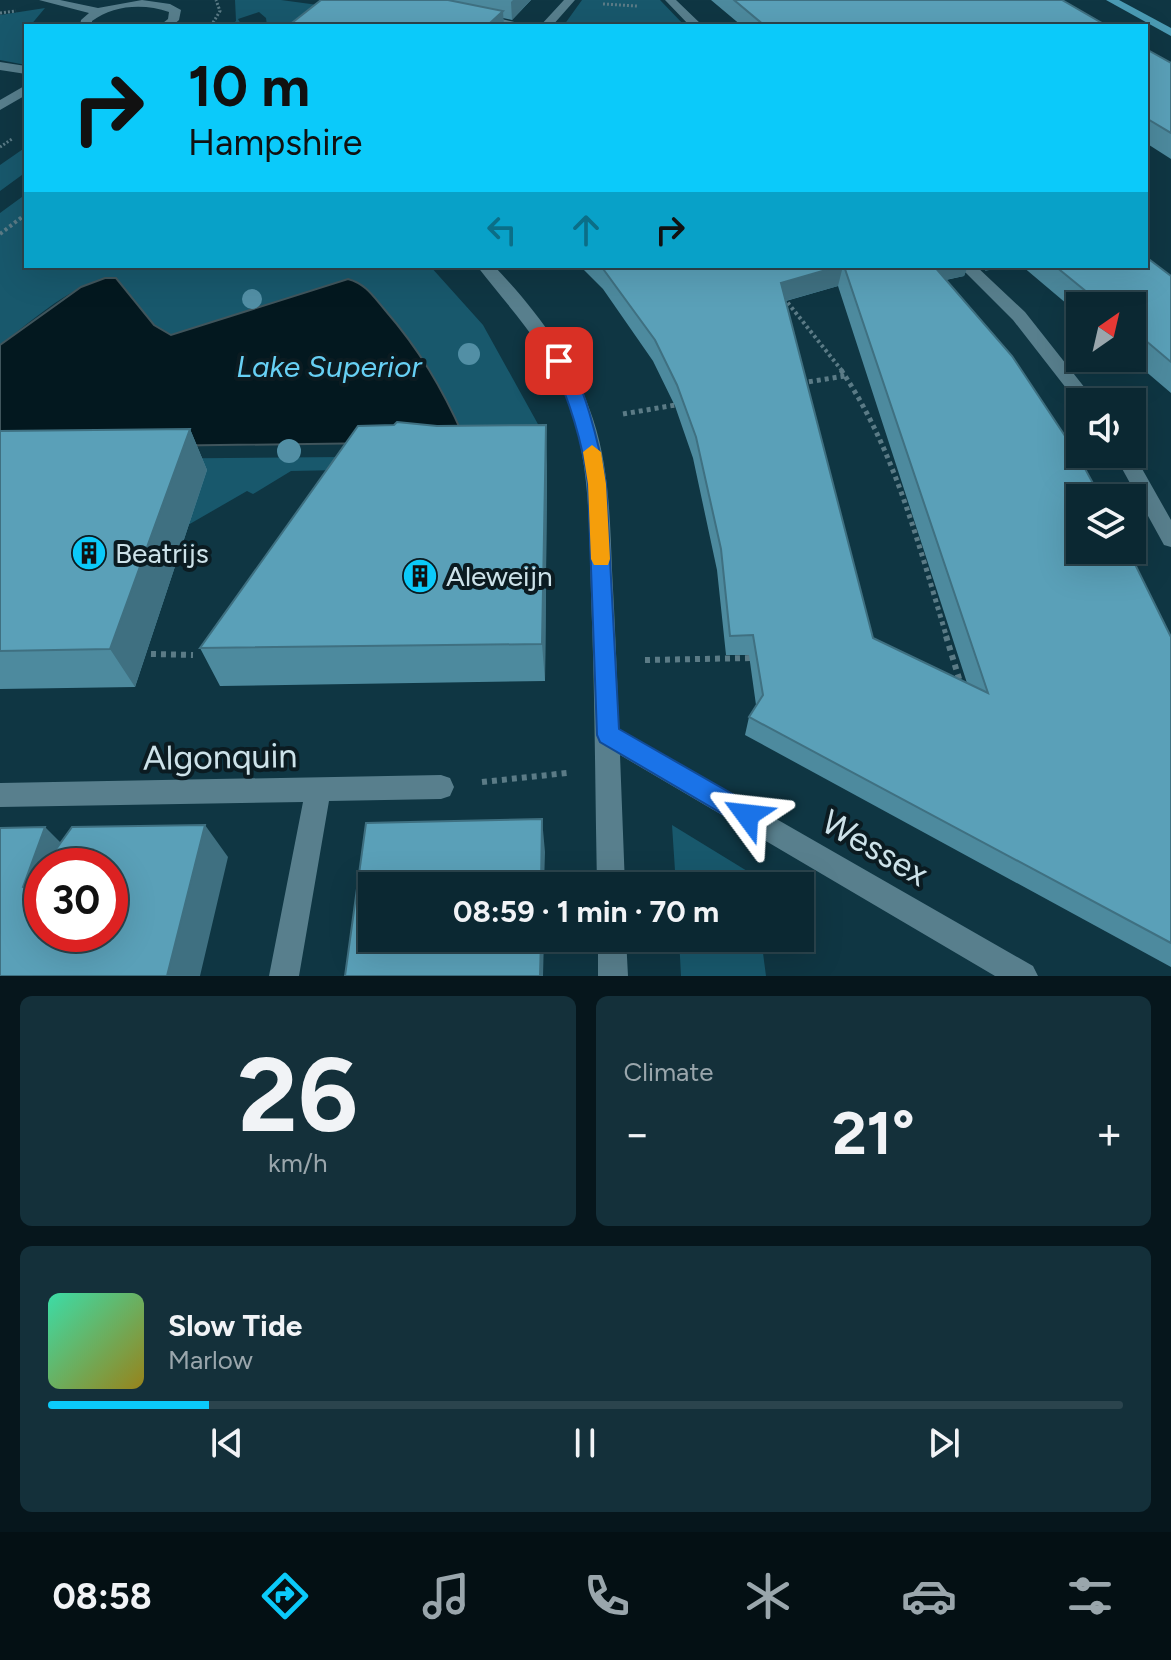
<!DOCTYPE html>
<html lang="en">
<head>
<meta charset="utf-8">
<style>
	body { margin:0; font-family:Figtree,sans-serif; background:#14303a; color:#f1f3f6; height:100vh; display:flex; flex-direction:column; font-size:30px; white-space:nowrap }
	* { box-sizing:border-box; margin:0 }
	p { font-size:26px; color:#9aa6ac }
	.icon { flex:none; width:44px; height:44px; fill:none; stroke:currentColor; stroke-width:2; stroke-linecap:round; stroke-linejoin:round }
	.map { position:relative; height:976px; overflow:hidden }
	.sheet { display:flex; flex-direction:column; gap:20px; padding:20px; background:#06161c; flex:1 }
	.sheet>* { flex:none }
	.hud { position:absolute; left:24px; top:24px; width:1124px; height:244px; border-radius:0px; box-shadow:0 8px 32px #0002,0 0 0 2px #2b444d; background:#0bcafa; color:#111; overflow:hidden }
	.needle { width:52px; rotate:34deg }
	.controls { position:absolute; left:1066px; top:292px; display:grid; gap:16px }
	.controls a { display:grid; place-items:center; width:80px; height:80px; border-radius:0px; background:#0b2832; box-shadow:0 8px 32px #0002,0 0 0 2px #2b444d; font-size:40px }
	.speed { position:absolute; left:24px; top:848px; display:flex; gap:16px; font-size:40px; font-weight:700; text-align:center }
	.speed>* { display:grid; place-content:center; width:104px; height:104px; border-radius:50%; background:#0b2832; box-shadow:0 8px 32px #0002,0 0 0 2px #2b444d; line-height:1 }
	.speed .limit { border:12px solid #d22; background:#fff; color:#111 }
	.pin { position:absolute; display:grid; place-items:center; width:68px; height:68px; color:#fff; margin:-34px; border-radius:16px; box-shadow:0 4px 12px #0006 }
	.me { position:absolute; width:88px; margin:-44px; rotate:300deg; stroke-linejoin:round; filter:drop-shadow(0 0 6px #0008) }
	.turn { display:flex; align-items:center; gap:28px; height:168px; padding:0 32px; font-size:36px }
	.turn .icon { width:104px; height:104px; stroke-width:2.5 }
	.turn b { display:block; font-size:56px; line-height:68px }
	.lanes { display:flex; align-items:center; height:76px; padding:0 32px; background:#0003; justify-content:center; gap:40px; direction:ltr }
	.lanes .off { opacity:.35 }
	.big { font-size:60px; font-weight:700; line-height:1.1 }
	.sheet .widget { flex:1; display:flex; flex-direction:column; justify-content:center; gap:12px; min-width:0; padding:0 28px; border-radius:12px; background:#14303a }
	.sheet .dial { align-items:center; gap:0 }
	.dial b { font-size:104px; line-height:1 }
	.song { display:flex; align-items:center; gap:24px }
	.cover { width:96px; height:96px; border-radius:12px; background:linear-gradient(135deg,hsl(160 70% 55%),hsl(50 70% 35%)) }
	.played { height:8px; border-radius:4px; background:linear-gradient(90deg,#0bcafa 15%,#2b444d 15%) }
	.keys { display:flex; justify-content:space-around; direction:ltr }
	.heat { display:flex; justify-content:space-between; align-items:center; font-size:44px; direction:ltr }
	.sheet .tiles { flex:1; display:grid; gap:20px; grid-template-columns:1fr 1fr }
	.widget:last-child { grid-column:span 2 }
	.trip { position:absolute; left:358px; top:872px; width:456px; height:80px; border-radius:0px; background:#0b2832; box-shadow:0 8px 32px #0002,0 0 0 2px #2b444d; font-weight:700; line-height:80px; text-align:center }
	.menu { display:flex; height:128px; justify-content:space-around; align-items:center; background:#041014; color:#9aa6ac }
	.menu .icon { width:56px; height:56px }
	.menu .current { color:#0bcafa }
	.menu b { font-size:36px; color:#f1f3f6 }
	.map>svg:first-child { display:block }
	.green { fill:#18586c }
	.water { fill:#03181f; stroke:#40555c; stroke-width:2 }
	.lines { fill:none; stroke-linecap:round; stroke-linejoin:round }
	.path-far3 { stroke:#5b7b86; stroke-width:3; stroke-dasharray:2 2; stroke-linecap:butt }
	.path-far2 { stroke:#5b7b86; stroke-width:4; stroke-dasharray:3 3; stroke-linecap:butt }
	.path-far1 { stroke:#5b7b86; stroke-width:5; stroke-dasharray:4 4; stroke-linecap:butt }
	.path { stroke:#5b7b86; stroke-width:6; stroke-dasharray:5 5; stroke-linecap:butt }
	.minor { fill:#587f8d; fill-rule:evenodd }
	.major { fill:#4b9bb4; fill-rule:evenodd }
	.tree { fill:#528fa5 }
	.wall { fill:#4d8a9e; fill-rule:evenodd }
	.shaded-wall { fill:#3f7081 }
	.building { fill:#5aa0b8; stroke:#3f7081; stroke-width:2 }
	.route { fill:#1a73e8; stroke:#114b97; stroke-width:2 }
	.slow { fill:#f59e0b }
	.labels { text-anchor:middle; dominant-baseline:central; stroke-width:8; stroke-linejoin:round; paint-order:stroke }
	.poi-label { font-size:28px; fill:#cde2e9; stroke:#0b1b21; text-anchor:start }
	.water-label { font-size:30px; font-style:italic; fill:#67d0f4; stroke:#0b1b21 }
	.near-street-label { font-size:34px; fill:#cde2e9; stroke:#0b1b21 }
</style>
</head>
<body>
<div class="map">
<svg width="1171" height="976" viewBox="0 0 1171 976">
	<rect width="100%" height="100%" fill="#0f3643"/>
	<!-- green -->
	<path class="green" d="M 235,0 L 281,0 L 318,5 L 292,26 L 267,26 L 266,18 L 259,12 L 238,19 L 242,26 L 230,26 L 236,21 Z
		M 582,0 L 660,0 L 685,26 L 564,25 Z
		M 45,8 L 30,26 L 26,26 L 26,65 L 0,60 L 0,15 Z
		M 26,147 L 26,172 L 0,191 L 0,165 Z
		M 26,194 L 26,266 L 430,266 L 483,325 L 539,426 L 540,431 L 534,432 L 541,466 L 291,471 L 253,494 L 247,491 L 188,525 L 206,470 L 0,475 L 0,460 L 464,456 L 472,441 L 472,435 L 463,435 C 442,388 419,350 386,311 C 374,298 366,284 348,280 L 171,335 L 154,325 L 116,278 C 79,277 30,323 0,345 L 0,213 Z
		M 672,825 L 752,874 L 754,886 L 676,886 Z
		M 679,938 L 761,938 L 766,976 L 681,976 Z"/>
	<!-- water -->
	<path class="water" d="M 105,278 L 116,278 L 154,325 L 171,335 L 348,279 C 366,284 373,296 385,310 C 419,349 442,388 463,435 L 454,442 L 0,448 L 0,345 L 81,287 Z"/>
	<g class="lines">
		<!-- path-far3 -->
		<path class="path-far3" d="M 603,4 L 637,6
			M 0,13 L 16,11
			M 211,26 L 220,11 L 216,0
			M 0,147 L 12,139"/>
		<!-- path-far2 -->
		<path class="path-far2" d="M 0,234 L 26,214
			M 784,298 L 843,372"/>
		<!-- path-far1 -->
		<path class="path-far1" d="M 841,370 C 895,449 919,547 947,638
			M 801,383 L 845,376
			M 623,414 L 681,404"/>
		<!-- path -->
		<path class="path" d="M 946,636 L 961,685
			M 151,654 L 193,655
			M 645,660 L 754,658
			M 482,782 L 567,773"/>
		<!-- minor -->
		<path class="minor" d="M 39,0 L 60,0 L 98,8 L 142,0 L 170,4 L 181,10 L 179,20 L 172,26 L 159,26 L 168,19 L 169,12 C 144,3 113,5 92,21 L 92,26 L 80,26 L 81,20 L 89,13 Z
			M 564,0 L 575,0 L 552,26 L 540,26 Z
			M 665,0 L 676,0 L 703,26 L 690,26 Z
			M 477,13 L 523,24 L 525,26 L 505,26 L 473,18 L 471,16 Z
			M 0,62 L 26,66 L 26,74 L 0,70 Z
			M 26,85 L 26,95 L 0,110 L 0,100 Z
			M 477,266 L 494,266 C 536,310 574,360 593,419 C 609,467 610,519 612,570 C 615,623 617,676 619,729 L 1033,966 L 1038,976 L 995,976 L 620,755 L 625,886 L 597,886 C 595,789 595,691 591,594 C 589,527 591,459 566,396 C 546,345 510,309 477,266 Z
			M 959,266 L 976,266 L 1025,312 L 1096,402 L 1080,402 L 1080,406 L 1013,320 Z
			M 1132,451 L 1171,520 L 1171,547 L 1164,545 L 1114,454 L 1132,454 Z
			M 441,775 L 450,778 L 454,787 L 450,796 L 441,799 L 329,801 L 299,976 L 269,976 L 303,802 L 0,807 L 0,783 Z
			M 598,938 L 626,938 L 628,976 L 598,976 Z"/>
		<!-- major -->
		<path class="major" d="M 1106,0 L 1119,0 L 1171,28 L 1171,36 Z"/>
	</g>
	<!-- trees -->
	<g class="tree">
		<circle cx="252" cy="299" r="10"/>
		<circle cx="469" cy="354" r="11"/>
		<circle cx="289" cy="451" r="12"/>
	</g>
	<!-- wall -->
	<path class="wall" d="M 321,0 L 531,0 L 512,20 L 503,18 L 504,26 Z
		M 711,0 L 1062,0 L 1107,26 L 742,26 Z
		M 1146,49 L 1171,63 L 1171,159 L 1146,143 Z
		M 580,266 L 968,266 L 964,276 L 946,280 L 1171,637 L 1171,967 L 745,735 L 749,717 L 756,705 L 749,655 L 726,655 L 717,570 L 693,458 L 675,406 L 653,361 L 603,289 ZM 838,286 L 967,683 L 873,638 L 786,301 Z
		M 1022,266 L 1146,266 L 1171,276 L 1171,393 L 1130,358 L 1132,358 L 1132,306 L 1080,306 L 1080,315 Z
		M 394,425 L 547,465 L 545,681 L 220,686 L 200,648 Z
		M 190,429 L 207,470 L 135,687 L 0,689 L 0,431 Z"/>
	<!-- shaded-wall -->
	<path class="shaded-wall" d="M 513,0 L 531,0 L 512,20 L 511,2 Z
		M 503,11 L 504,26 L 491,22 Z
		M 840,266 L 843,266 L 838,286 L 778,303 L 781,283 Z
		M 931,266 L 968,266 L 964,276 L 925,284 Z
		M 987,266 L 1006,266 L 985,271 Z
		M 546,425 L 547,465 L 545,681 L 542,644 Z
		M 190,429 L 207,470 L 135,687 L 110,649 Z
		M 542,819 L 545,852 L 544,886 L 541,886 Z
		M 205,825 L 228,857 L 200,976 L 167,976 Z
		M 45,827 L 77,859 L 75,866 L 42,866 L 42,903 L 23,887 Z
		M 541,938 L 544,938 L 543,976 L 540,976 Z"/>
	<!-- building -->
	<path class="building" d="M 321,0 L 448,0 L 503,11 L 491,22 L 503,26 L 288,26 Z
		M 734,0 L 1062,0 L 1107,26 L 765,26 Z
		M 1146,49 L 1171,63 L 1171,133 L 1146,118 Z
		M 1146,257 L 1171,276 L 1171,362 L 1132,329 L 1132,306 L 1104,306 L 1055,266 L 1146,266 Z
		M 601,266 L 840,266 L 781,283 L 873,638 L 988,693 L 844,266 L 934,266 L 1012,356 L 1077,454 L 1101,498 L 1080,498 L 1080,550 L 1128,550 L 1171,637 L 1171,943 L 749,717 L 763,695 L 753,635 L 730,636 L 721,549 L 696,437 L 677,385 L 655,340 Z
		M 397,422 L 437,426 L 546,425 L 542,644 L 200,648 L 358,426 L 394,425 Z
		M 190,429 L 110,649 L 0,651 L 0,431 Z
		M 542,819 L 541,886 L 372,886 L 372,938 L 541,938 L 540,976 L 345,976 L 366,823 Z
		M 205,825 L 167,976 L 0,976 L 0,828 L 45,827 L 23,887 L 27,889 L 42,868 L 42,934 L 110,934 L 110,866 L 44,866 L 72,827 Z"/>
	<!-- route -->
	<path class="route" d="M 559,356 C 582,363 602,460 606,484 L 619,729 L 755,807 L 758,815 L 755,823 L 747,827 L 738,823 L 600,742 L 597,735 L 588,484 C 582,440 570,401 551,361 Z"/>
	<!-- slow -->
	<path class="slow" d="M 592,445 L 601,452 L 606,484 L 610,559 L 608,565 L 594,565 L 591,559 L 588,484 L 583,452 Z"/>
	<!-- icons -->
	<defs>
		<g id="building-disc" transform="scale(1.8)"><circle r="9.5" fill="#0bcafa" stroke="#0b1b21"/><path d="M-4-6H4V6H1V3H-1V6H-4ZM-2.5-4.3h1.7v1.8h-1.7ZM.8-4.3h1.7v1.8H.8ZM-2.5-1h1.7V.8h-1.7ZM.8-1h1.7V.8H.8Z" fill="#111"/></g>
	</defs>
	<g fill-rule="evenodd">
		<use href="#building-disc" x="89" y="553"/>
		<use href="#building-disc" x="420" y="576"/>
	</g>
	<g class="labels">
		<!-- poi labels -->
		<g class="poi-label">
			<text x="115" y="553">Beatrijs</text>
			<text x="446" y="576">Aleweijn</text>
		</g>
		<!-- water labels -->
		<g class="water-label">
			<text x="329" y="366">Lake Superior</text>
		</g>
		<!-- near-street labels -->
		<g class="near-street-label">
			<text transform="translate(220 757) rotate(-1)">Algonquin</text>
			<text transform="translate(875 848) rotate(30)">Wessex</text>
		</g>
	</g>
</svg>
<div class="controls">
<a><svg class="needle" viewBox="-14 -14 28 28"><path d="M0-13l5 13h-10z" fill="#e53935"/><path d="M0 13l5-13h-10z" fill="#9aa6ac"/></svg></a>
<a><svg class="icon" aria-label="sound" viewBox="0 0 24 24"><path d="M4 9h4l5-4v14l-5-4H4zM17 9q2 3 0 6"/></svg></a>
<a><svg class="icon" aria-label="layers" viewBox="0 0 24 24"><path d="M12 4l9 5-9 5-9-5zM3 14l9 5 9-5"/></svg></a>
</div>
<div class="speed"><div class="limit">30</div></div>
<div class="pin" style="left:559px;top:361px;background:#d93025"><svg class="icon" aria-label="arrive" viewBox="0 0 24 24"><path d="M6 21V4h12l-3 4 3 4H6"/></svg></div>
<svg class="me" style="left:747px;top:815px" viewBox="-20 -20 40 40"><path d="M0-17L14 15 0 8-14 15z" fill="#1a73e8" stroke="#fff" stroke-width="4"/></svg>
<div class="trip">08:59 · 1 min · 70 m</div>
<div class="hud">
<div class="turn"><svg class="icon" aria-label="right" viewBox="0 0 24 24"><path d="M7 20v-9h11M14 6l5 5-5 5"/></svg><div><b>10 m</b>Hampshire</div></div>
<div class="lanes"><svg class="icon off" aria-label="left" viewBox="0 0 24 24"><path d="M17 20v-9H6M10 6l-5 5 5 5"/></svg><svg class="icon off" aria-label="ahead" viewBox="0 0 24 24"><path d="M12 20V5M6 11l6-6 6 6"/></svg><svg class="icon" aria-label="right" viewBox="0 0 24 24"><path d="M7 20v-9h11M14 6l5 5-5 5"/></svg></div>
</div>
</div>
<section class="sheet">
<div class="tiles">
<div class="widget dial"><b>26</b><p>km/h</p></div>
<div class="widget"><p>Climate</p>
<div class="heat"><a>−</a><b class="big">21°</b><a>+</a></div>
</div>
<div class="widget">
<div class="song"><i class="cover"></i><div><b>Slow Tide</b><p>Marlow</p></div></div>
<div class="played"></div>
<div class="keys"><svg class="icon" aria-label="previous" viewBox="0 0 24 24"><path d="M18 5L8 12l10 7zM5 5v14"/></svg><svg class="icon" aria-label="pause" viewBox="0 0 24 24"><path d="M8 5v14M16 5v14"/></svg><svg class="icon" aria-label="next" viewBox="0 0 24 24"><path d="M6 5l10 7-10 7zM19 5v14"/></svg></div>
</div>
</div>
</section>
<nav class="menu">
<b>08:58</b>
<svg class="icon current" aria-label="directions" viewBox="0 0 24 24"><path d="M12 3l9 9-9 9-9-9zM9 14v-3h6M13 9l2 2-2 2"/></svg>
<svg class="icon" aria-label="music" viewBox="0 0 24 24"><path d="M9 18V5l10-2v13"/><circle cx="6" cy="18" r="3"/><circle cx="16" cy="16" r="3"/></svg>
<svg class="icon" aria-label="phone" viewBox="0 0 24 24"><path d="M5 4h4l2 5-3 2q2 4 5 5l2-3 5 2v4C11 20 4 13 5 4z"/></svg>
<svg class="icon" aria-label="climate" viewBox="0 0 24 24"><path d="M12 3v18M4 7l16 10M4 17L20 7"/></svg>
<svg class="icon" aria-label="car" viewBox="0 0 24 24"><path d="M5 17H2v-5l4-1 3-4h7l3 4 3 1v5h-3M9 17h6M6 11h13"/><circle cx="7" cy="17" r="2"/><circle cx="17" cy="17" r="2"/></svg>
<svg class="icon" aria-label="filters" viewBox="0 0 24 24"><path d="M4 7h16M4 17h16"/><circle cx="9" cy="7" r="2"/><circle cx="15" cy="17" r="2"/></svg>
</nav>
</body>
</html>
